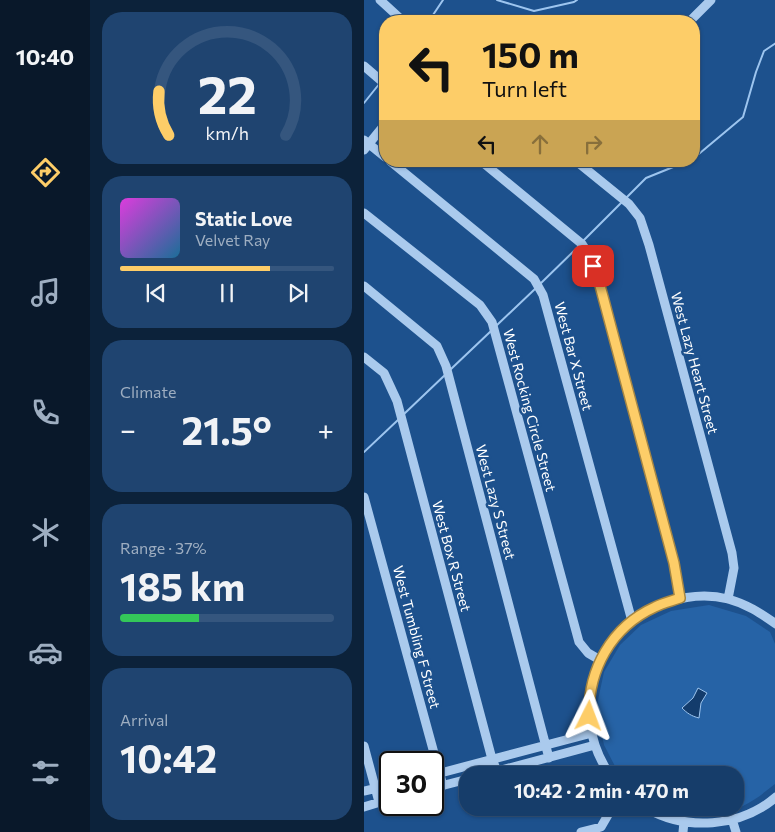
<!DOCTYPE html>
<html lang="en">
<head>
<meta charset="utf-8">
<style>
	body { margin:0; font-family:Commissioner,sans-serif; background:#1f4470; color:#f1f3f6; height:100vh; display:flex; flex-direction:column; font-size:19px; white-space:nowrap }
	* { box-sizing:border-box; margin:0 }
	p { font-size:16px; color:#9eaec1 }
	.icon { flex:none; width:28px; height:28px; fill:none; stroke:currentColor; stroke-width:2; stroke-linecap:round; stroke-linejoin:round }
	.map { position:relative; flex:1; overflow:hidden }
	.panel { display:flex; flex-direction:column; gap:12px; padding:12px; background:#0c223a; width:274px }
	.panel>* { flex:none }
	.guide { position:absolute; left:15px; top:15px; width:321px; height:152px; border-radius:20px; box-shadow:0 1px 4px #0004,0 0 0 1px #35567e; background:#fdcd68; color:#111; overflow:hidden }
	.speed { position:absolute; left:15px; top:751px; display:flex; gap:10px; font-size:25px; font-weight:700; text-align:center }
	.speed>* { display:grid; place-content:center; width:65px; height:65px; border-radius:50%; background:#163d6a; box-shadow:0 1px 4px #0004,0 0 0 1px #35567e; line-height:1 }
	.speed .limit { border:2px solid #111; border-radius:8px; background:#fff; color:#111 }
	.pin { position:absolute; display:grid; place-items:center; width:42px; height:42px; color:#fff; margin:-21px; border-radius:10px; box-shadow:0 2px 8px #0006 }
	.me { position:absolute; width:55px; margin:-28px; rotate:3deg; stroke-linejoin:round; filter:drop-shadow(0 0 4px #0008) }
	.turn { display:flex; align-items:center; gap:18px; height:105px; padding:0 20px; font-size:22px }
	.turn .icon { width:65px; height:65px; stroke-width:2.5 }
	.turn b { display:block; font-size:35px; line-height:42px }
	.lanes { display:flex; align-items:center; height:48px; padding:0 20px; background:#0003; justify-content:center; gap:25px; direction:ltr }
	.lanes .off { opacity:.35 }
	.big { font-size:38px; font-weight:700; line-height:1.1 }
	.panel .widget { flex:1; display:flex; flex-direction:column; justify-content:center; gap:8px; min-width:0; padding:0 18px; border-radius:20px; background:#1f4470 }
	.panel .dial { align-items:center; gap:0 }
	.dial svg { height:130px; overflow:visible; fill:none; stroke:#35567e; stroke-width:7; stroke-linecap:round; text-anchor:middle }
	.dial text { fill:#f1f3f6; stroke:none }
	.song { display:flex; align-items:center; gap:15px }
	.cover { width:60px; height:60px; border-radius:8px; background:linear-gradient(135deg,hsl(300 70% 55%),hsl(200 70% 35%)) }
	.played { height:5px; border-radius:2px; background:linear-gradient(90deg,#fdcd68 70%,#35567e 70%) }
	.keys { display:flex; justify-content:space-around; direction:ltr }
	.heat { display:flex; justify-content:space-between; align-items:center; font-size:28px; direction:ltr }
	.charge { height:8px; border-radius:4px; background:linear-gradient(90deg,#34c759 37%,#35567e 0) }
	.trip { position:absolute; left:95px; top:766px; width:285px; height:50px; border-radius:20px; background:#163d6a; box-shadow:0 1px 4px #0004,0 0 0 1px #35567e; font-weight:700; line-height:50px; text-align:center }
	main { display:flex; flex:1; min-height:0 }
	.menu { display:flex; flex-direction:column; width:90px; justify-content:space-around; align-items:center; background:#09182a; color:#9eaec1 }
	.menu .icon { width:35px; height:35px }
	.menu .active { color:#fdcd68 }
	.menu b { font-size:22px; color:#f1f3f6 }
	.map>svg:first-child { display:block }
	.green { fill:#2663a6 }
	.water { fill:#133c6c; stroke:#9dc5ef }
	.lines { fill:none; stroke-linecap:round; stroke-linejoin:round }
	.stream { stroke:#9dc5ef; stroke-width:2 }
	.minor { stroke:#aacaed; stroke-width:9 }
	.route-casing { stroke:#a48544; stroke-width:12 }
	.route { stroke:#fdcd68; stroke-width:9 }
	.labels { text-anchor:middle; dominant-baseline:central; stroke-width:5; stroke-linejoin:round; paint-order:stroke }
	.street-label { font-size:14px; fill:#fff; stroke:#1d518d }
</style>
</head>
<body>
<main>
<nav class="menu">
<b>10:40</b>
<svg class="icon active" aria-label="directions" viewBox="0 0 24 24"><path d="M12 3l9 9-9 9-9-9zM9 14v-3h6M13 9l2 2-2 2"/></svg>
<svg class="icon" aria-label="music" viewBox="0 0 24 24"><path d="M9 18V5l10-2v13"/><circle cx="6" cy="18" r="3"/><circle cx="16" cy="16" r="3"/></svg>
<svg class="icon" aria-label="phone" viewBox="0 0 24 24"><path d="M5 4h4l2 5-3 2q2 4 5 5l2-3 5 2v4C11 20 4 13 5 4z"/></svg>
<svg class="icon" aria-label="climate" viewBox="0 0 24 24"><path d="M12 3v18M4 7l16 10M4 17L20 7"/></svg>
<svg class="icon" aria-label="car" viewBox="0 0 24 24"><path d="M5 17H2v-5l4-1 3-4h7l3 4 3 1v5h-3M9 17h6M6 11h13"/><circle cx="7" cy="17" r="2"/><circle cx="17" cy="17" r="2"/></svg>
<svg class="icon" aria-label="filters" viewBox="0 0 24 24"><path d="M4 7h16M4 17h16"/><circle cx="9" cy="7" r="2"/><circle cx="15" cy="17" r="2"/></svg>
</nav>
<section class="panel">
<div class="widget dial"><svg viewBox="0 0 100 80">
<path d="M14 69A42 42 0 1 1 86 69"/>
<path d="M14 69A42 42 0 0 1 8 42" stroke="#fdcd68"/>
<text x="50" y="56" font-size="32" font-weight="700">22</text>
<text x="50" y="72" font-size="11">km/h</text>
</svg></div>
<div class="widget">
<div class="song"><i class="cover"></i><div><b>Static Love</b><p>Velvet Ray</p></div></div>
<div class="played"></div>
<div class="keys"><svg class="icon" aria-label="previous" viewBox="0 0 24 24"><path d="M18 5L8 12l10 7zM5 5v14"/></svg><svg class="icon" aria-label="pause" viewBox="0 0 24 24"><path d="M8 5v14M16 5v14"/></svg><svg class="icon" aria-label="next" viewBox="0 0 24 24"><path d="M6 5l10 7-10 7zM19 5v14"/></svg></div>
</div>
<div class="widget"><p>Climate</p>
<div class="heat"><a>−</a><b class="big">21.5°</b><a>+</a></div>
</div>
<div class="widget"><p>Range · 37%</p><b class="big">185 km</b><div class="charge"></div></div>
<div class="widget"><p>Arrival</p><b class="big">10:42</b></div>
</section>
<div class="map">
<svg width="412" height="832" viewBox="0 0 412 832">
	<rect width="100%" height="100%" fill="#1d518d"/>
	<!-- green -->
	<path class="green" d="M 345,605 L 382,616 L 406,632 L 412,646 L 411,784 C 401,792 391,800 379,806 C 360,816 323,815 303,808 L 371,808 L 371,775 L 258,775 L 253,770 L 240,745 L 235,721 L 234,700 L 240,672 L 256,645 L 277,625 L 307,611 Z"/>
	<!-- water -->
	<path class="water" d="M 334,688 L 343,693 L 337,703 L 335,718 C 327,716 323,713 318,708 L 329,698 Z"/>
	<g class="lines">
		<!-- stream -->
		<path class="stream" d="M 133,0 L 170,11 L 210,2 L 213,0
			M 65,21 L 79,0
			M 0,103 L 16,83
			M 330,158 L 379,117 L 392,72 L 400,51 L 412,43
			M 262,198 L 282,178 L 324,161
			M 220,240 L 259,201
			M 175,285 L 215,246
			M 132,326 L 172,288
			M 87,369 L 127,331
			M 40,414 L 82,374
			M 0,452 L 35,419"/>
		<!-- minor -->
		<path class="minor" d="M 16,0 L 39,21
			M 326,21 L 347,0
			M 0,66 L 21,84
			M 0,140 L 21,157
			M 0,150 L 21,124
			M 26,161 L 170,279 L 179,295 L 268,621
			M 117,161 L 218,244 L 225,255 L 234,278 L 310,563 L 316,598
			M 212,161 L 265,204 L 276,218 L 285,245 L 368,553 L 370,568 L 364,599
			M 0,213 L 116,305 L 128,322 L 215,642 L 224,653 L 236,660
			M 0,286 L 73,346 L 82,366 L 185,758
			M 0,357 L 20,373 L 33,401 L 128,759 L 133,771
			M 0,497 L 79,786
			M 0,746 L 15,802
			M 69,775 L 228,733
			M 119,775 L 231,745
			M 246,775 C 202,711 231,626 304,602 C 323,596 345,594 364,599 C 383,604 396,613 412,624
			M 69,788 L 104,779
			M 0,791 L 26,785
			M 0,807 L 26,799
			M 282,808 C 322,831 376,828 412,797
			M 368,819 L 372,832
			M 217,832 L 237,827 L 248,808
			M 319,832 L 320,822"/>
	</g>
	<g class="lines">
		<!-- route casing -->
		<g class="route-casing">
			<path id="route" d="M 225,716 C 224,670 247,627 291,607 C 299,603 308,601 316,598 L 310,563 L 234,278 L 229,266"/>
		</g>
		<!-- route -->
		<use href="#route" class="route"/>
	</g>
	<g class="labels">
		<!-- street labels -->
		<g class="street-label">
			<text transform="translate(210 356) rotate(75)">West Bar X Street</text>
			<text transform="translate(331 363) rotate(75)">West Lazy Heart Street</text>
			<text transform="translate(166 410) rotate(75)">West Rocking Circle Street</text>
			<text transform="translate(132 502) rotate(75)">West Lazy S Street</text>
			<text transform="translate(88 556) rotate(75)">West Box R Street</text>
			<text transform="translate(53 637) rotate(75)">West Tumbling F Street</text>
		</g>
	</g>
</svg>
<div class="speed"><div class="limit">30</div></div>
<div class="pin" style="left:229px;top:266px;background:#d93025"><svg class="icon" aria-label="arrive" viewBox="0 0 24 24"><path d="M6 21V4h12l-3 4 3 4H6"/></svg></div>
<svg class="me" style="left:225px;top:716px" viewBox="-20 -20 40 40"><path d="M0-17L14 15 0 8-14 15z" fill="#fdcd68" stroke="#fff" stroke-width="4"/></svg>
<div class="trip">10:42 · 2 min · 470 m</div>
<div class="guide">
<div class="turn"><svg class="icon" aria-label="left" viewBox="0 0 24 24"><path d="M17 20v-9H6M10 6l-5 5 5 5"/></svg><div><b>150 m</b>Turn left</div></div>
<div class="lanes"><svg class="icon" aria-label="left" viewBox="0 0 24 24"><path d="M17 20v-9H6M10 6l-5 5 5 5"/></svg><svg class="icon off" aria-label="ahead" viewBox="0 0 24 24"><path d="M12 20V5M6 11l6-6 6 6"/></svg><svg class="icon off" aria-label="right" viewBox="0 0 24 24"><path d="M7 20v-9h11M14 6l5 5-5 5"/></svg></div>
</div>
</div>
</main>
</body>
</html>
